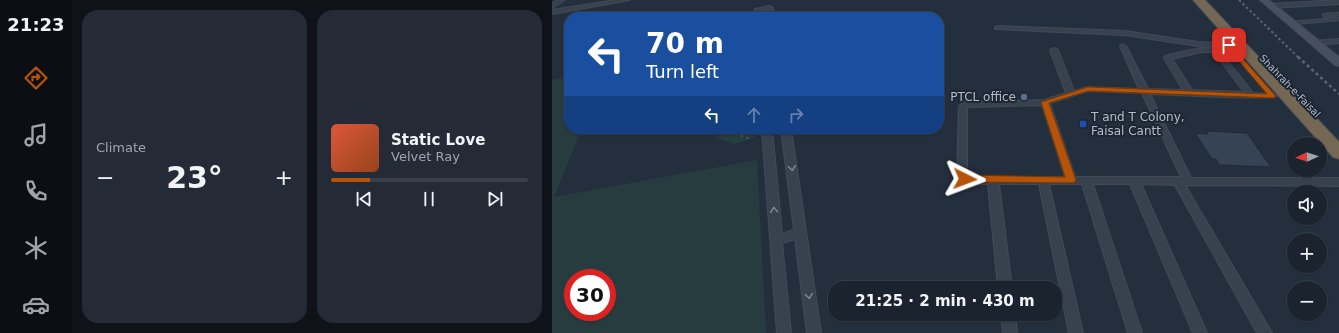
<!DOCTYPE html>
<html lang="en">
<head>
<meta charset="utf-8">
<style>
	body { margin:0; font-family:"DejaVu Sans",sans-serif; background:#242b36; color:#f1f3f6; height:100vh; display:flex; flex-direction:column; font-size:15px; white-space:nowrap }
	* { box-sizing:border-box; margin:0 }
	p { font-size:13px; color:#a0a4aa }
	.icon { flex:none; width:22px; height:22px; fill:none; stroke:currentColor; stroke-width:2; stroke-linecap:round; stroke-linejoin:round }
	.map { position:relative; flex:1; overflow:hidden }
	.panel { display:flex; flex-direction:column; gap:10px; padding:10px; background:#0f1319; width:480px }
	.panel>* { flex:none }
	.hud { position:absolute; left:12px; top:12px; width:380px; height:122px; border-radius:16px; box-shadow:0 1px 3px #0004,0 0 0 1px #39404a; background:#1a4fa0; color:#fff; overflow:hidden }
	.needle { width:26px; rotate:266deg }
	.tools { position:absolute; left:735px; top:137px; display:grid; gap:8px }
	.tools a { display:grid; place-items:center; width:40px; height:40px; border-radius:50%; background:#1b232e; box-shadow:0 1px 3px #0004,0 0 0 1px #39404a; font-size:20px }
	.speed { position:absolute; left:12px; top:269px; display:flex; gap:8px; font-size:20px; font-weight:700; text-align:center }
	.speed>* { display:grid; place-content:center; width:52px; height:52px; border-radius:50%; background:#1b232e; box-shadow:0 1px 3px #0004,0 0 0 1px #39404a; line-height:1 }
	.speed .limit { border:6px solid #d22; background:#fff; color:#111 }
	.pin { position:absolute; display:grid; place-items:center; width:34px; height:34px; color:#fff; margin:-17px; border-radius:8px; box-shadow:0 2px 6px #0006 }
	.me { position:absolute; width:44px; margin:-22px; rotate:93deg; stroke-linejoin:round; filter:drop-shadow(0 0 3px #0008) }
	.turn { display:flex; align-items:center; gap:14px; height:84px; padding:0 16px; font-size:18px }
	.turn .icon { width:52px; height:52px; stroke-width:2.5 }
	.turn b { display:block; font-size:28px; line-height:34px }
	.lanes { display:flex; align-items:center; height:38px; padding:0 16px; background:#0003; justify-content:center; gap:20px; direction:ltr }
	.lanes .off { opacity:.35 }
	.big { font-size:30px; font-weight:700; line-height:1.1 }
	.panel .tile { flex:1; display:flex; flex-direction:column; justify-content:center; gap:6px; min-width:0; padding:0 14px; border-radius:16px; background:#242b36 }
	.song { display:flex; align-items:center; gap:12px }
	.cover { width:48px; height:48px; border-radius:6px; background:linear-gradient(135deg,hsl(10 70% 55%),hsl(20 70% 35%)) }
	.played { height:4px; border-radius:2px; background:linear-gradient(90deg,#b45309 20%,#39404a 20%) }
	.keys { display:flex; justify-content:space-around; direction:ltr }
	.heat { display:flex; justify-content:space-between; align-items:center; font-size:22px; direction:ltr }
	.panel .tiles { flex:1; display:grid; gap:10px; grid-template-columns:repeat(2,1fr) }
	.trip { position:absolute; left:276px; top:281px; width:234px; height:40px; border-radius:16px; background:#1b232e; box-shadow:0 1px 3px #0004,0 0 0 1px #39404a; font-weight:700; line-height:40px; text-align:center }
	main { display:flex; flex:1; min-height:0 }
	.menu { display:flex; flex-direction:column; width:72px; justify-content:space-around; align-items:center; background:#0b0e12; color:#a0a4aa }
	.menu .icon { width:28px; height:28px }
	.menu .on { color:#b45309 }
	.menu b { font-size:18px; color:#f1f3f6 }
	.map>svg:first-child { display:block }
	.green { fill:#263c3f; fill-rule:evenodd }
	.building { fill:#364354; stroke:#1f2835 }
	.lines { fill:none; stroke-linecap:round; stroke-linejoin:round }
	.lane-casing { stroke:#414a57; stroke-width:4.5 }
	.street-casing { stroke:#414a57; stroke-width:2 }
	.secondary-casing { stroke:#414a57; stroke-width:2 }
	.highway-casing { stroke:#434c59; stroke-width:2 }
	.path { stroke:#3f5557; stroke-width:2; stroke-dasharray:3 3; stroke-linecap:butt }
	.lane { stroke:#38414e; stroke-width:3 }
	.street { fill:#38414e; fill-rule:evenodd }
	.secondary { fill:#465061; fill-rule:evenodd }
	.highway { fill:#746855; fill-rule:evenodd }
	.rail-far1 { stroke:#5a6575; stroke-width:2; stroke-dasharray:2.5 2.5; stroke-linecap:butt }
	.rail { stroke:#5a6575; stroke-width:2.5; stroke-dasharray:3 3; stroke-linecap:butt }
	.oneway { stroke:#7c8592 }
	.route { fill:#b45309; stroke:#753606 }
	.service-dot { fill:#5c6f8a; stroke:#1d2633; stroke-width:1.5 }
	.transit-dot { fill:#1a4fb4; stroke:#1d2633; stroke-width:1.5 }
	.labels { text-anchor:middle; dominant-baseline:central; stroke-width:4; stroke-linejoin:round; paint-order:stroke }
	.far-street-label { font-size:10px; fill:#b4bcc9; stroke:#1d2633 }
	.poi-label { font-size:12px; fill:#b4bcc9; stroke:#1d2633; text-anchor:end }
</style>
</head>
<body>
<main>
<nav class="menu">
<b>21:23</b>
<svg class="icon on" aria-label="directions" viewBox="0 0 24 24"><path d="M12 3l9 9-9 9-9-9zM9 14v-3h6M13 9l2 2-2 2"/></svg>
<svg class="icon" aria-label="music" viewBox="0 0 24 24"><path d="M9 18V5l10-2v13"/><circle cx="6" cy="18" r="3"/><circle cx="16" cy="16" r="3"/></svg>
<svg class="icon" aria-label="phone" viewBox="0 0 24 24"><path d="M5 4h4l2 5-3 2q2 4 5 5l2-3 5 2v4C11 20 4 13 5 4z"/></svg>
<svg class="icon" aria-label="climate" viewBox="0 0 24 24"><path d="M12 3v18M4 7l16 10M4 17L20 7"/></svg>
<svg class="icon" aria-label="car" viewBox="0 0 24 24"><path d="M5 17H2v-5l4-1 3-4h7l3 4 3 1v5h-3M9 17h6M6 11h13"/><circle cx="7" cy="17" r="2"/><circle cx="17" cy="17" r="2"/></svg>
</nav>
<section class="panel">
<div class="tiles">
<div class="tile"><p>Climate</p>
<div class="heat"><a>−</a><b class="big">23°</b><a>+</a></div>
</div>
<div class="tile">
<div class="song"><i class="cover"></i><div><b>Static Love</b><p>Velvet Ray</p></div></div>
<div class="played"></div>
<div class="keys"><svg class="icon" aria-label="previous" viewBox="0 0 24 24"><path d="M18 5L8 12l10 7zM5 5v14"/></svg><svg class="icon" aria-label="pause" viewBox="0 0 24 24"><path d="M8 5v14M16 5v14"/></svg><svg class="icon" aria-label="next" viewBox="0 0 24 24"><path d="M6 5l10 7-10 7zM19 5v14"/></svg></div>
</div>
</div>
</section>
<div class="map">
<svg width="787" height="333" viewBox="0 0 787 333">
	<rect width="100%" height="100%" fill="#242f3e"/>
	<!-- green -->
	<path class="green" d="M 17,77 L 17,129 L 30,129 L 2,197 L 205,160 L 214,333 L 0,333 L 0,80 ZM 21,278 L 55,278 L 55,312 L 21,312 Z
		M 175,129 L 203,129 L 204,137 L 183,144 L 164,138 Z"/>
	<!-- building -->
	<path class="building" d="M 654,131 L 695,133 L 719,167 L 667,165 L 664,159 L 660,159 L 643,133 L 656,134 Z"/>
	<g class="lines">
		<!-- lane casing -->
		<g class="lane-casing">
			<path id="lane" d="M 781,19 L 772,15 L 787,14
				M 740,23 L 787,19"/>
		</g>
		<!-- street casing -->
		<g class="street-casing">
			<path id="street" d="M 6,0 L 13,0 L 0,8 L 0,3 Z
				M 64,0 L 78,0 L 0,14 L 0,10 Z
				M 787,0 L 787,4 L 719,8 L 716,6 L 719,4 Z
				M 218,6 L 221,8 L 222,17 L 216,17 L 215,10 L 208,11 L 209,17 L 203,17 L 203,9 Z
				M 445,26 L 573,31 L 646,42 L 677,43 L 680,45 L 677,47 L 646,46 L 573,35 L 443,29 L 443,27 Z
				M 787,39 L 787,43 L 762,45 L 759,43 L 762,41 Z
				M 571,44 L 574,46 L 596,89 L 631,90 L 612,58 L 613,56 C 630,52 649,45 666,49 L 701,93 L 721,94 L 725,96 C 719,101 615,94 598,94 L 639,178 L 787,178 L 787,186 L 633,185 L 720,333 L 705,333 L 623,185 L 589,184 L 655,333 L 641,333 L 578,184 L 541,184 L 590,333 L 576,333 L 530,184 L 497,184 L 531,333 L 517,333 L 487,184 L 447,184 L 460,288 L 446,288 L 436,184 C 426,184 411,185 405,176 L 407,106 L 412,102 L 492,100 L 514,93 L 498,50 L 502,48 L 506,50 L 522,91 L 536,87 L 587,89 L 568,46 ZM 649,52 L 662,52 L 692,92 L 640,90 L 620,59 ZM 536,91 L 590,93 L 629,177 L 523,177 L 498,103 ZM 490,105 L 513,177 L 425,177 L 415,174 L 415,107 Z
				M 210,129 L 220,129 L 230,234 L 242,230 L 229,129 L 239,129 L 269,333 L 255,333 L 243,239 L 230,243 L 239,333 L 225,333 Z
				M 449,314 L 463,314 L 465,333 L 451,333 Z"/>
		</g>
		<!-- secondary casing -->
		<g class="secondary-casing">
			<path id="secondary" d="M 708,0 L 717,0 L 787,57 L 787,66 L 783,65 Z"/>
		</g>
		<!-- highway casing -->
		<g class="highway-casing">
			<path id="highway" d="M 641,0 L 653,0 L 787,142 L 787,159 L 781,157 Z"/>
		</g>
		<!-- path -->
		<path class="path" d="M 171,130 L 199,139"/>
		<!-- lane -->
		<use href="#lane" class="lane"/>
		<!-- street -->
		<use href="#street" class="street"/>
		<!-- secondary -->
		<use href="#secondary" class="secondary"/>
		<!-- highway -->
		<use href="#highway" class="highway"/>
		<!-- rail-far1 -->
		<path class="rail-far1" d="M 687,0 L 747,58"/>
		<!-- rail -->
		<path class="rail" d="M 746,57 L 787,94"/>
	</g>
	<!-- one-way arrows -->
	<defs><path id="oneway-chevron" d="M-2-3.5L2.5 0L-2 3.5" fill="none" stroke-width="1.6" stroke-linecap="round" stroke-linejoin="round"/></defs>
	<g class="oneway">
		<use href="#oneway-chevron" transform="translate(240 168) rotate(82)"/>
		<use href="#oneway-chevron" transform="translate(222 210) rotate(-95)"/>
		<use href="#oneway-chevron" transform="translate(257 296) rotate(82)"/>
	</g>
	<!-- route -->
	<path class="route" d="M 677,43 L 723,95 L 723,98 L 536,91 L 497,103 L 524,180 L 522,183 L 413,182 L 408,179 L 413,175 L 513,177 L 489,102 L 536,87 L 715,94 L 675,47 L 674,45 Z"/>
	<!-- markers -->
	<circle class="service-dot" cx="472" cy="97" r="4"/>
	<rect class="transit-dot" x="527" y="120" width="8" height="8" rx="2"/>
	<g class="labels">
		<!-- far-street labels -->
		<g class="far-street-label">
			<text transform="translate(738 86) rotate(46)">Shahrah-e-Faisal</text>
		</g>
		<!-- poi labels -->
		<g class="poi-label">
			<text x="464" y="97">PTCL office</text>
			<text x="539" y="117" text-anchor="start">T and T Colony,<tspan x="539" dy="14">Faisal Cantt</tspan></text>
		</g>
	</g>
</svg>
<div class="tools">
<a><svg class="needle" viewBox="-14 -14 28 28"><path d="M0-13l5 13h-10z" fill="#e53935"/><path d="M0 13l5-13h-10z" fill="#a0a4aa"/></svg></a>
<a><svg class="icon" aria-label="sound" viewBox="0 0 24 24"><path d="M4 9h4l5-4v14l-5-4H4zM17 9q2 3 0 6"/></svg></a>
<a>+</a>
<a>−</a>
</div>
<div class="speed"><div class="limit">30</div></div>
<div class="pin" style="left:677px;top:45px;background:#d93025"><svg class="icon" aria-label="arrive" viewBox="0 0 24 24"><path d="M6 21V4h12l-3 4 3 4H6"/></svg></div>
<svg class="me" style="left:413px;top:179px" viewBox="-20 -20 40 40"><path d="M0-17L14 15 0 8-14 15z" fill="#b45309" stroke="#fff" stroke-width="4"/></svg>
<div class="trip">21:25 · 2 min · 430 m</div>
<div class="hud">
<div class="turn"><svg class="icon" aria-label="left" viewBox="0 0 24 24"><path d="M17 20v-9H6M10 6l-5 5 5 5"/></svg><div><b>70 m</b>Turn left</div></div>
<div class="lanes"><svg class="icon" aria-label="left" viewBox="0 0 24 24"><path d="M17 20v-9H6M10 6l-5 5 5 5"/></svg><svg class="icon off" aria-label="ahead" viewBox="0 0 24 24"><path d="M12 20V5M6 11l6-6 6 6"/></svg><svg class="icon off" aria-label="right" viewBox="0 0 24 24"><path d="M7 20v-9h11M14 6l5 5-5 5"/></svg></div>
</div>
</div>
</main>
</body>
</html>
